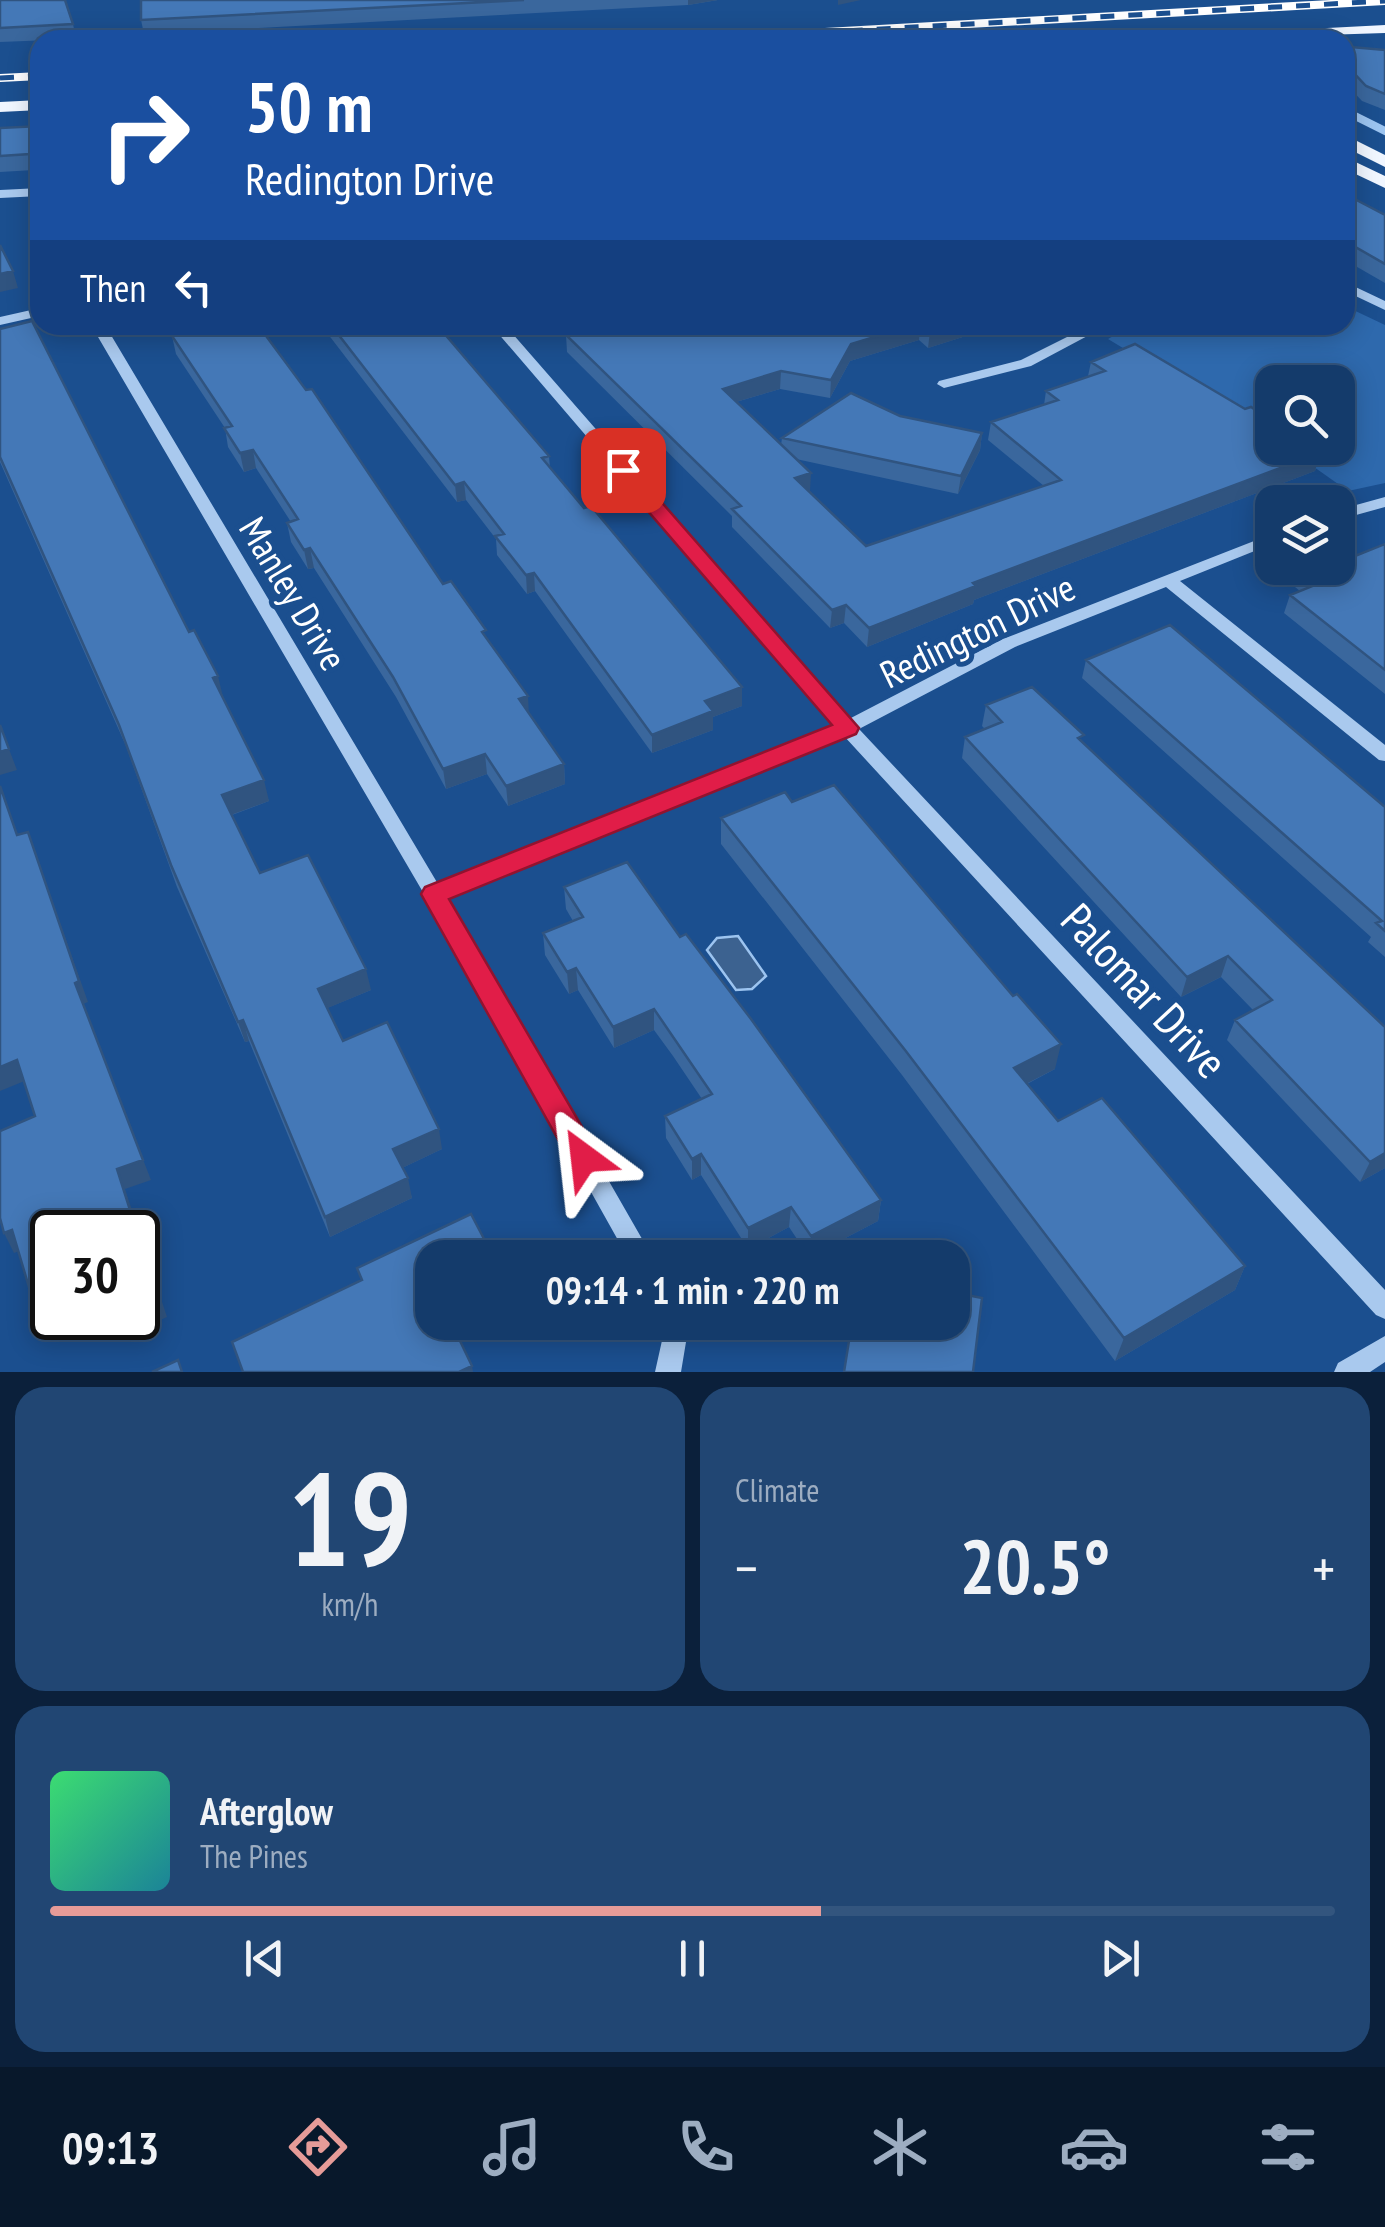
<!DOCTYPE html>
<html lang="en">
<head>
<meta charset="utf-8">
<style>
	body { margin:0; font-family:"PT Sans Narrow",sans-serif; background:#214673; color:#f1f3f6; height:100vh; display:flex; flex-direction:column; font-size:38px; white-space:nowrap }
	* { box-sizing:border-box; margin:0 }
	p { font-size:32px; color:#9dadc1 }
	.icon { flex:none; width:55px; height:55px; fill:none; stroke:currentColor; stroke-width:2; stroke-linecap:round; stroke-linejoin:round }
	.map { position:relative; height:1372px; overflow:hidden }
	.sheet { display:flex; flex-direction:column; gap:15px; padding:15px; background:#0b203b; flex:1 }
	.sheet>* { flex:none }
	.top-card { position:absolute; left:30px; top:30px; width:1325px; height:305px; border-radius:30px; box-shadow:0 5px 25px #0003,0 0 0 2px #33557e; background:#1a4fa0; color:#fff; overflow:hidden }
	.tools { position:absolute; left:1255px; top:365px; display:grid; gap:20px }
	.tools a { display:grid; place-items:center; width:100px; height:100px; border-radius:20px; background:#143b6b; box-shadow:0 5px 25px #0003,0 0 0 2px #33557e; font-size:50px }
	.speed { position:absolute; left:30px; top:1210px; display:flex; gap:20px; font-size:50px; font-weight:700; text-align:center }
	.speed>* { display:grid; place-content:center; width:130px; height:130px; border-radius:50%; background:#143b6b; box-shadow:0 5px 25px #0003,0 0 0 2px #33557e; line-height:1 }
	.speed .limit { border:5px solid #111; border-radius:15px; background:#fff; color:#111 }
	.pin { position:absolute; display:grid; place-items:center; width:85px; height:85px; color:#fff; margin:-42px; border-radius:20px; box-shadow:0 5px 15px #0006 }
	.me { position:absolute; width:110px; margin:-55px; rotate:330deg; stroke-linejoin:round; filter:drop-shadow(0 0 8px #0008) }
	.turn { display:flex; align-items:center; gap:35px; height:210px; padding:0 50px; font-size:45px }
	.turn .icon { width:130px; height:130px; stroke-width:2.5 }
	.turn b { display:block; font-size:70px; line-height:85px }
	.then { display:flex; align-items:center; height:95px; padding:0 50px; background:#0003; gap:20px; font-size:38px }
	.big { font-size:75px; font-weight:700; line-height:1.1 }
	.sheet .card { flex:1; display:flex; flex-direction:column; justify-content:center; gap:15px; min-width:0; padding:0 35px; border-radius:30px; background:#214673 }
	.sheet .dial { align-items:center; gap:0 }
	.dial b { font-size:130px; line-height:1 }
	.song { display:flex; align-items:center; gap:30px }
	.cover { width:120px; height:120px; border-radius:15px; background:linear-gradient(135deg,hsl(140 70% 55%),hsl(190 70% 35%)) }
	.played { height:10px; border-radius:5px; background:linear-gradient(90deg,#e69b98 60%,#33557e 60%) }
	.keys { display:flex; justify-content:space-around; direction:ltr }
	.heat { display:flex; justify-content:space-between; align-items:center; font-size:55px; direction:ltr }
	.sheet .tiles { flex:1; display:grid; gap:15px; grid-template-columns:1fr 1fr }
	.card:last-child { grid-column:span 2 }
	.trip { position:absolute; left:415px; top:1240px; width:555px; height:100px; border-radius:30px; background:#143b6b; box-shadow:0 5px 25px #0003,0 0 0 2px #33557e; font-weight:700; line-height:100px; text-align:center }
	.tabs { display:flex; height:160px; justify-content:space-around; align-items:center; background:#08182b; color:#9dadc1 }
	.tabs .icon { width:70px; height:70px }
	.tabs .on { color:#e69b98 }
	.tabs b { font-size:45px; color:#f1f3f6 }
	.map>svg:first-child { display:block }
	.green { fill:#2e69ad }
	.water { fill:#3c6290; stroke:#9cc4f0; stroke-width:2.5 }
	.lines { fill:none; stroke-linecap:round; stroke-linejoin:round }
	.stream { stroke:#9cc4f0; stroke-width:8 }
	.minor { fill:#a9c9ee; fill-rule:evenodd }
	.major { fill:#f0f6ff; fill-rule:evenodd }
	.rail-casing { stroke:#fff; stroke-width:8 }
	.rail { stroke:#1b4f8f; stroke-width:5; stroke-dasharray:14; stroke-linecap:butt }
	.wall { fill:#3a679d }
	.shaded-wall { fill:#305480 }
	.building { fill:#4478b7; stroke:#305480; stroke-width:2.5 }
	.route { fill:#e11d48; stroke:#92132f; stroke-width:2.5 }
	.labels { text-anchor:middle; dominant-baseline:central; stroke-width:10; stroke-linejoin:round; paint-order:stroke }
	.street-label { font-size:38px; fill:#fff; stroke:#1b4f8f }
	.near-street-label { font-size:45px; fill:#fff; stroke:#1b4f8f }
</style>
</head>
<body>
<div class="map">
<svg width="1385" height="1372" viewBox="0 0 1385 1372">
	<rect width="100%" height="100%" fill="#1b4f8f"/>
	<!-- green -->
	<path class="green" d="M 1345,306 L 1385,325 L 1385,483 L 1348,491 L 1287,448 L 1338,448 L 1338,382 L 1272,382 L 1272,438 L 1108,339 L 1133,325 L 1345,325 Z"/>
	<!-- water -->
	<path class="water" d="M 738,936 L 766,976 L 752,989 L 736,990 L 707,950 L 717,938 Z"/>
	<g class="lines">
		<!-- stream -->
		<path class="stream" d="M 1345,111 L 1385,131"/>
		<!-- minor -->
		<path class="minor" d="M 40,188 L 40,196 L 0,198 L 0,190 Z
			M 1345,282 L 1385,301 L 1385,310 L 1345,291 Z
			M 40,308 L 40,316 L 0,325 L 0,317 Z
			M 91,325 L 105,325 L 438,884 L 835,726 L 491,325 L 505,325 L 849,719 L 1003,639 L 1272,534 L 1272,544 L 1180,581 L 1385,745 L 1385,761 L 1379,760 L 1166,587 L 1015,647 L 859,729 L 1385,1290 L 1385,1319 L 1376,1315 L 844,736 L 446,897 L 653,1258 L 628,1258 L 427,899 Z
			M 1091,325 L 1108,325 L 1031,366 L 944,388 L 937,384 L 939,381 L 1021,360 Z
			M 1385,497 L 1385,507 L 1338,520 L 1338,510 Z
			M 658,1322 L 683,1322 L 687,1336 L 681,1372 L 655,1372 L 663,1336 Z
			M 1385,1336 L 1385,1362 L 1370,1372 L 1334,1372 L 1338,1363 Z"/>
		<!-- major -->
		<path class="major" d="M 1385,25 L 1385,33 L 1167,40 L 1174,36 Z
			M 40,100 L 40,110 L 0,112 L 0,102 Z
			M 1345,135 L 1385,155 L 1385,167 L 1345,147 Z
			M 1345,157 L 1385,176 L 1385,188 L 1345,169 Z"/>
		<!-- rail casing -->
		<g class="rail-casing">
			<path id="rail" d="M 681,40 L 1385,1
				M 0,78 L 40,76"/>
		</g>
		<!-- rail -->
		<use href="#rail" class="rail"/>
	</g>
	<!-- wall -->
	<path class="wall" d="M 0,0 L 73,24 L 76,39 L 0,42 Z
		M 141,0 L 718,0 L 688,5 L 144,34 L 141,20 Z
		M 1351,47 L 1385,50 L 1385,110 L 1362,101 L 1348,86 L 1347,61 Z
		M 40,126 L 34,170 L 0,172 L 0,128 Z
		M 1345,194 L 1385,215 L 1385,283 L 1345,260 Z
		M 165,325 L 258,325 L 443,584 L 487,640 L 529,714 L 564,764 L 565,784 L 508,806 L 487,774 L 446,789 L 396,697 L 314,568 L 308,569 L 291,542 L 287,523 L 291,522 L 256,468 L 244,472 L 228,447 L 225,428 L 176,354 L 172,336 Z
		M 321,325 L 437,325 L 549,456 L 550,468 L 742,687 L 742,706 L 713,717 L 713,730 L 652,753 L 535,591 L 527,594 L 497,555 L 496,539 L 466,500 L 457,502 Z
		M 639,325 L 1014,325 L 992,332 L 988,329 L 928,348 L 919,340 L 850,361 L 830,398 L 780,389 L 736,402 L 781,445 L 782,438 L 900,416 L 982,433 L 980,450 L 958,494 L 796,459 L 809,491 L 866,546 L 1044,486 L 988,440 L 991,422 L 1044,405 L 1046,391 L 1088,376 L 1091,362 L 1320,453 L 1315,471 L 974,600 L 973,604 L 867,647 L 844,623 L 830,628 L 732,527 L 732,516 L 567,352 L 566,335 L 629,328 Z
		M 0,329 L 223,697 L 269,801 L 232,815 L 260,873 L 371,990 L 327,1008 L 343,1041 L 442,1149 L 402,1168 L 412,1198 L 330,1237 L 249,1041 L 245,1042 L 177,887 L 126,746 L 0,462 Z
		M 1385,544 L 1385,694 L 1284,613 L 1290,595 L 1300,591 L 1295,587 L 1301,569 L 1350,558 Z
		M 1086,660 L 1385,807 L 1385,957 L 1368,942 L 1371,937 L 1082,678 Z
		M 986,705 L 1082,741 L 1385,1027 L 1385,1168 L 1360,1182 L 1227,1040 L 1235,1020 L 1253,1010 L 1221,977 L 1181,997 L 962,758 L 965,737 L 985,729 L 982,726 Z
		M 792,802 L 1055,1069 L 1027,1084 L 1058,1121 L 1245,1266 L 1235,1290 L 1115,1361 L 902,1075 L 721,844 L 721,818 Z
		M 564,887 L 680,937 L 881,1200 L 878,1221 L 809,1257 L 789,1227 L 748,1249 L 701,1175 L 692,1180 L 666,1138 L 665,1116 L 702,1099 L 673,1056 L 654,1030 L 614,1048 L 578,990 L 569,994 L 545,955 L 543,933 L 573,921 L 566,909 Z"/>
	<!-- shaded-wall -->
	<path class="shaded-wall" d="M 688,0 L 718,0 L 688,5 Z
		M 838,0 L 861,0 L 838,5 Z
		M 40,127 L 40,153 L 34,170 L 30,154 Z
		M 13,271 L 18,288 L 0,292 L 0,274 Z
		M 914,325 L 920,325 L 919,340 L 850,361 L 830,398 L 831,380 L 851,344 Z
		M 948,325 L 989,325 L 988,329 L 928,348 L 930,331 Z
		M 993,325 L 1014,325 L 992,332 Z
		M 781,371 L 780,389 L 722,406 L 723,389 Z
		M 982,433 L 980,450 L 958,494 L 961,476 Z
		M 253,450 L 256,468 L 244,472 L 240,453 Z
		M 1320,453 L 1315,471 L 974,600 L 973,604 L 867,647 L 869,628 L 973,583 Z
		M 811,473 L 810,491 L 794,496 L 795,478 Z
		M 464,482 L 466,500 L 457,502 L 455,485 Z
		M 310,548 L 314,568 L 308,569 L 304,550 Z
		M 534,573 L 535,591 L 527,594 L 526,575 Z
		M 846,605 L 844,623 L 830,628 L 832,610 Z
		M 218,676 L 223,697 L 218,699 L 213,678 Z
		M 742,687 L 742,706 L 713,717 L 713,730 L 652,753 L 652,735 L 705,701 Z
		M 528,696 L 529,716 L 519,699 Z
		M 9,749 L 17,770 L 0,775 L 0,752 Z
		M 485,754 L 487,774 L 446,789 L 443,769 Z
		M 564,764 L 565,784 L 508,806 L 506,786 Z
		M 264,780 L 269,801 L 228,816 L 222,795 Z
		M 28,832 L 88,1002 L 83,1004 L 151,1180 L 125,1189 L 167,1317 L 112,1342 L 103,1323 L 115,1318 L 138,1318 L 138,1307 L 117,1169 Z
		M 1228,956 L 1221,977 L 1181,997 L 1187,977 Z
		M 576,968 L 578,990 L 569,994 L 567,972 Z
		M 366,969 L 371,990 L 323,1010 L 318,989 Z
		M 654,1009 L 654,1030 L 614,1048 L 613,1027 Z
		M 243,1020 L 249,1041 L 245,1042 L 238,1022 Z
		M 1061,1044 L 1055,1069 L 1008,1093 L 1014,1068 Z
		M 17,1060 L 27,1080 L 0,1091 L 0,1067 Z
		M 439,1129 L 442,1149 L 398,1170 L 393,1149 Z
		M 1385,1153 L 1385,1168 L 1360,1182 L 1370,1162 Z
		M 701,1154 L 701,1175 L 692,1180 L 692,1159 Z
		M 408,1178 L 412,1198 L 330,1237 L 325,1217 Z
		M 881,1200 L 878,1221 L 809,1257 L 811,1236 Z
		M 791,1207 L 789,1227 L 748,1249 L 748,1228 Z
		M 12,1230 L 22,1250 L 14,1253 L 4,1233 Z
		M 1245,1266 L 1235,1290 L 1115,1361 L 1124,1338 Z
		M 52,1284 L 52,1308 L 42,1313 L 31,1294 Z
		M 448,1322 L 474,1322 L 451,1335 Z
		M 472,1366 L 473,1372 L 459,1372 Z"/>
	<!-- building -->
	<path class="building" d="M 0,0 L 65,0 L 73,24 L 0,28 Z
		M 141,0 L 524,0 L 141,20 Z
		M 1351,47 L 1385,50 L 1385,94 L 1366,86 L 1352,71 Z
		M 40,126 L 30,154 L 0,156 L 0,128 Z
		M 1345,194 L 1385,215 L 1385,264 L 1345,241 Z
		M 0,245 L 13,271 L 0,274 Z
		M 32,321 L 189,632 L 194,630 L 218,676 L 213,678 L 264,780 L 222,795 L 260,873 L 308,855 L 366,969 L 318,989 L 343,1041 L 387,1022 L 439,1129 L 393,1149 L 408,1178 L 325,1217 L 243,1020 L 238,1022 L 171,865 L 119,725 L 0,457 L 0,329 Z
		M 172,325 L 258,325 L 306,390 L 312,389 L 443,584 L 451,581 L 486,630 L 482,632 L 528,696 L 519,699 L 564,764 L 506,786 L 485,754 L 443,769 L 393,677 L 310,548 L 304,550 L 287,523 L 298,519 L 253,450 L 240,453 L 224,428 L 232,426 L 172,336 L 178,334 Z
		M 331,325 L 437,325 L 549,456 L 542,458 L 584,508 L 591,506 L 742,687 L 705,701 L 713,711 L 652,735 L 534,573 L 526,575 L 495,536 L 504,534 L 464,482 L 455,485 Z
		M 604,325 L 626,325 L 629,328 L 639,325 L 914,325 L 851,344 L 831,380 L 781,371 L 723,389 L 811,473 L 795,478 L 866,546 L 1061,480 L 991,422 L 1058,400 L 1046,391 L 1105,371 L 1091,362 L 1135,344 L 1245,409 L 1251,407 L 1272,421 L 1272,448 L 1312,448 L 1320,453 L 973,583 L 976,586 L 869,628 L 846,605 L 832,610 L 732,509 L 741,506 L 566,335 Z
		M 923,325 L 948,325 L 930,331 Z
		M 851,393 L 900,416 L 982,433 L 961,476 L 782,438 Z
		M 1385,544 L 1385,670 L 1290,595 L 1320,583 L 1301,569 L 1338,568 L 1338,554 L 1342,552 L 1350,558 Z
		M 1170,625 L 1385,807 L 1385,931 L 1376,923 L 1382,921 L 1086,660 Z
		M 1032,687 L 1084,735 L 1078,738 L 1385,1027 L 1385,1153 L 1370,1162 L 1235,1020 L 1272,1000 L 1228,956 L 1187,977 L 965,737 L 1002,722 L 986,705 Z
		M 0,725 L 9,749 L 0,752 Z
		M 834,785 L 1013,996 L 1017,994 L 1061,1044 L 1014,1068 L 1058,1121 L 1102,1098 L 1245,1266 L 1124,1338 L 905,1050 L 721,818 L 785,792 L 792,802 Z
		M 0,786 L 17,835 L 28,832 L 79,981 L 75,983 L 143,1160 L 117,1169 L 137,1232 L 52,1232 L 52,1284 L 31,1294 L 12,1230 L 4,1233 L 0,1218 L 0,1131 L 35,1116 L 17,1060 L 0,1067 Z
		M 627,862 L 680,937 L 686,934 L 751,1019 L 881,1200 L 811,1236 L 791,1207 L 748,1228 L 701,1154 L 692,1159 L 665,1116 L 712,1094 L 654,1009 L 613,1027 L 576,968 L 567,972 L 543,933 L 583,917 L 564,887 Z
		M 471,1214 L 494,1258 L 432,1258 L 432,1322 L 451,1322 L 472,1366 L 459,1372 L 243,1372 L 232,1342 L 362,1280 L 357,1268 Z
		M 138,1233 L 158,1297 L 138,1307 Z
		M 952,1292 L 982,1298 L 973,1372 L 844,1372 L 852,1322 L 952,1322 Z
		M 101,1318 L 115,1318 L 103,1323 Z
		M 178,1360 L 182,1372 L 152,1372 Z"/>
	<!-- route -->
	<path class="route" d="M 616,466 L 630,466 L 859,728 L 856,734 L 449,899 L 595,1149 L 599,1158 L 595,1168 L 584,1172 L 574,1168 L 421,894 L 425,887 L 832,725 L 616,474 Z"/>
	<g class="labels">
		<!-- street labels -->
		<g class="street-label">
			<text transform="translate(294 593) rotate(59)">Manley Drive</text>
			<text transform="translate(977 630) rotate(-26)">Redington Drive</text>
		</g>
		<!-- near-street labels -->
		<g class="near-street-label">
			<text transform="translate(1145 990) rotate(47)">Palomar Drive</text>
		</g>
	</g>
</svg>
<div class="tools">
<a><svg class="icon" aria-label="search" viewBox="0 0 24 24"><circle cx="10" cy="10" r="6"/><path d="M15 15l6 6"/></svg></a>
<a><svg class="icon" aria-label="layers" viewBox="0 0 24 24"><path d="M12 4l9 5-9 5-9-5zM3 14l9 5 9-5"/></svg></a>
</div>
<div class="speed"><div class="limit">30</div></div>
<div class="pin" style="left:623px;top:470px;background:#d93025"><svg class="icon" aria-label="arrive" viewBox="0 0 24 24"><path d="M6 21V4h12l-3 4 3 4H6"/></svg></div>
<svg class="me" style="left:584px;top:1158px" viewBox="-20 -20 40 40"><path d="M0-17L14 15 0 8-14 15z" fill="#e11d48" stroke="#fff" stroke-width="4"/></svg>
<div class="trip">09:14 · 1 min · 220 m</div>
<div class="top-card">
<div class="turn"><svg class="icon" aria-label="right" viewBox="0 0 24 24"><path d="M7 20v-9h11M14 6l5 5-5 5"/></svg><div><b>50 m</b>Redington Drive</div></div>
<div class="then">Then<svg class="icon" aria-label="left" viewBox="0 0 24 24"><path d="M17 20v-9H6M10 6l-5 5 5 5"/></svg></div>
</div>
</div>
<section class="sheet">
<div class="tiles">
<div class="card dial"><b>19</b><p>km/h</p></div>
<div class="card"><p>Climate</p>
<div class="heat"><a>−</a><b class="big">20.5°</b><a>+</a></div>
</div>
<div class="card">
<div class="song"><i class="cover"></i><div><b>Afterglow</b><p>The Pines</p></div></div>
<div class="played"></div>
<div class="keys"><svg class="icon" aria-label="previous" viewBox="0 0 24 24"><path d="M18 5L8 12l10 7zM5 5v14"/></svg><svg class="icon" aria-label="pause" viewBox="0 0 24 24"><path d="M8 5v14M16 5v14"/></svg><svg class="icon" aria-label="next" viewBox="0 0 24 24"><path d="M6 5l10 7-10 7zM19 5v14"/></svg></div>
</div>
</div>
</section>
<nav class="tabs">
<b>09:13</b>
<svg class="icon on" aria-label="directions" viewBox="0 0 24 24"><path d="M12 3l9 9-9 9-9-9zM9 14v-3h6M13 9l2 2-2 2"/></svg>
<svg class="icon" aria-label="music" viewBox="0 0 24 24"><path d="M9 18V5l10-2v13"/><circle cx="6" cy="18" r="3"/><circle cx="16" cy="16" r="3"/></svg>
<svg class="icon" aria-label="phone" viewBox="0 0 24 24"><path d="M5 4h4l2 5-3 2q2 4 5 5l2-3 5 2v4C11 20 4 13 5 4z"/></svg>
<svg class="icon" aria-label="climate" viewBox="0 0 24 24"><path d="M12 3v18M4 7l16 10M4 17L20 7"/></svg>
<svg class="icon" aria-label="car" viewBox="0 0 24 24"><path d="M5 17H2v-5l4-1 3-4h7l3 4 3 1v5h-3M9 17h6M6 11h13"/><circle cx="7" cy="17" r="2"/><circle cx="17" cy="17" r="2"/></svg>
<svg class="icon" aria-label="filters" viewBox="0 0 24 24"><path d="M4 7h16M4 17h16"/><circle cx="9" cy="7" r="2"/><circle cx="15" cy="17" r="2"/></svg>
</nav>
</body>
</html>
